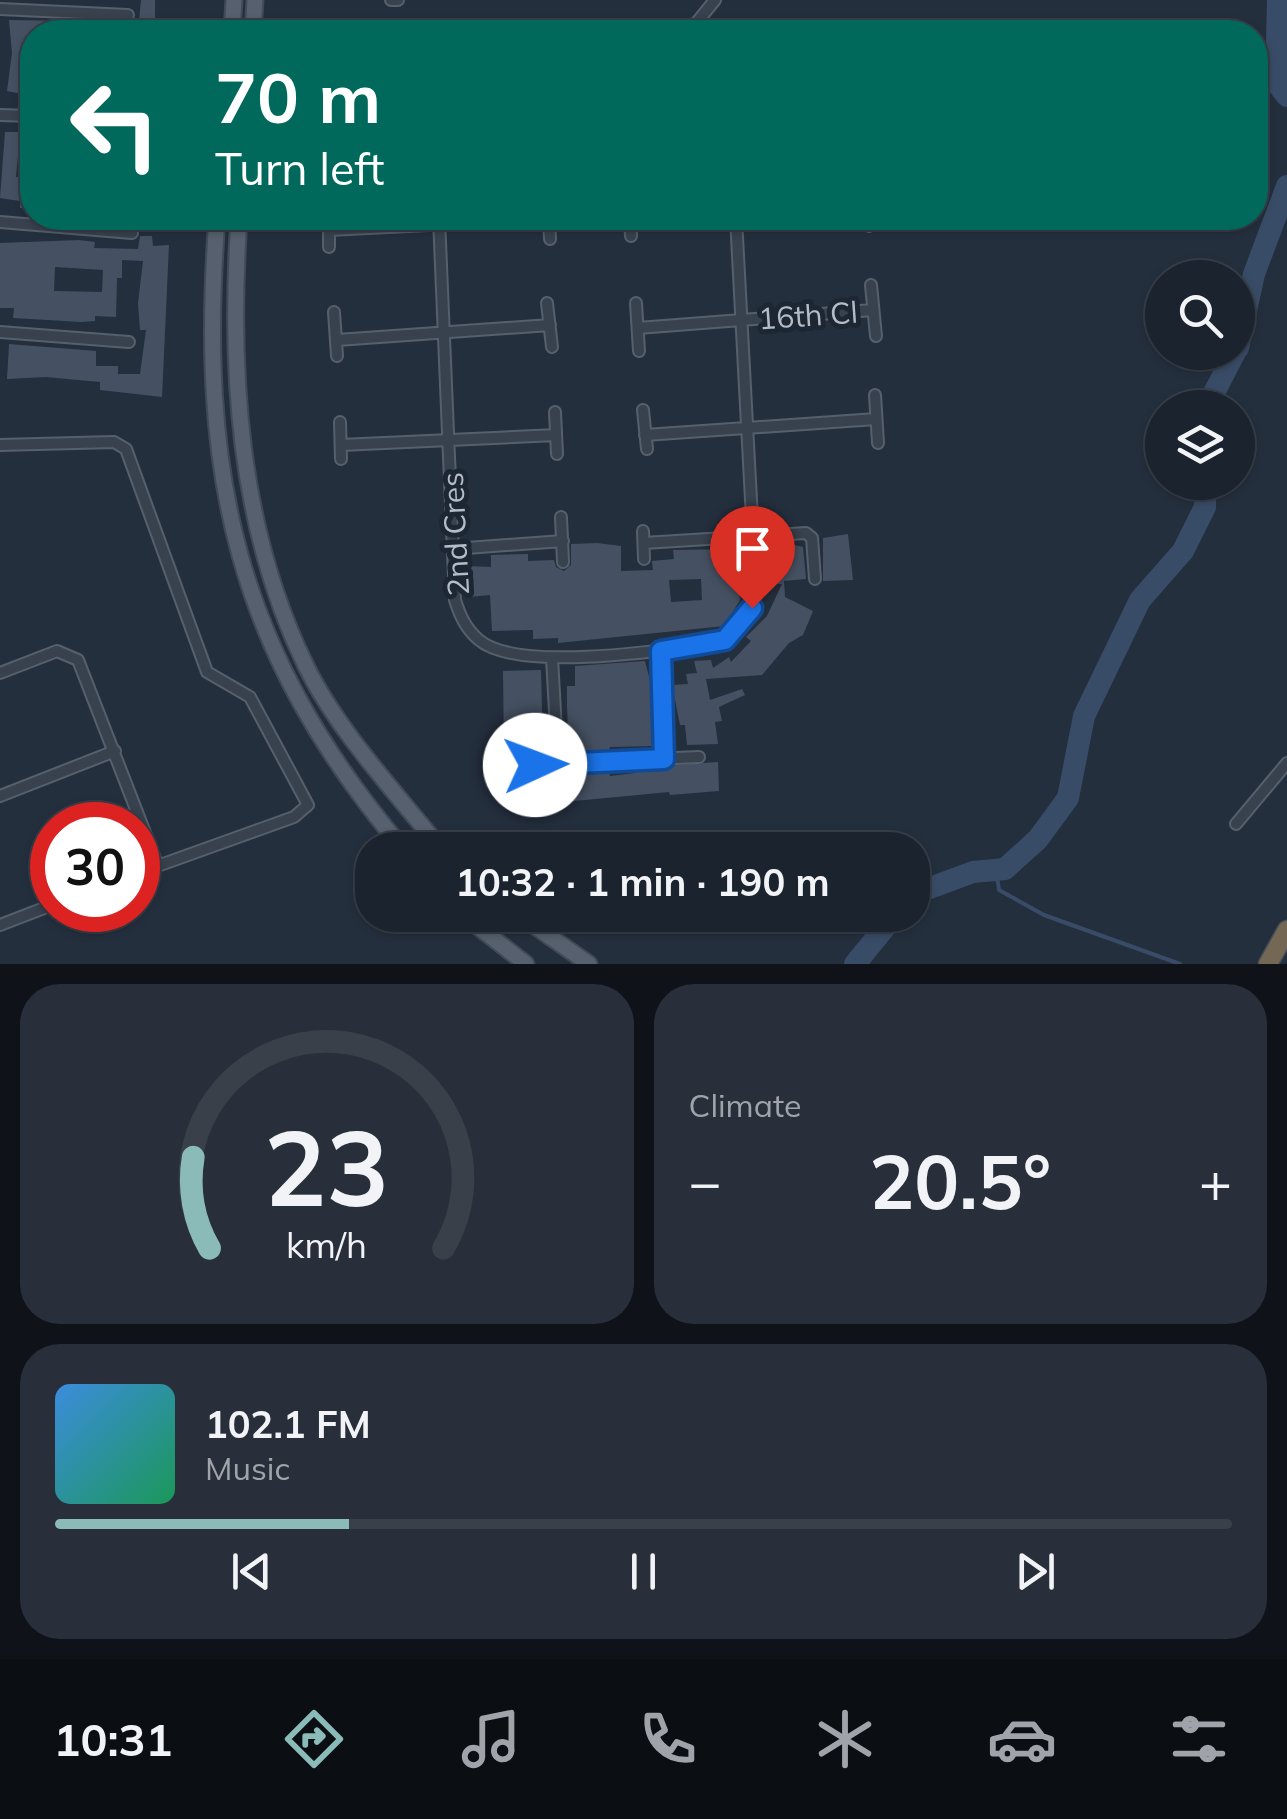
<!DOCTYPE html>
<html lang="en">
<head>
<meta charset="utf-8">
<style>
	body { margin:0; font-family:Mulish,sans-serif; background:#282f3a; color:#f1f3f6; height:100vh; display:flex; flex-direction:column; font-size:38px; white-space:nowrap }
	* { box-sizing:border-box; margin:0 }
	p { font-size:32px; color:#a0a4aa }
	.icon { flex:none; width:55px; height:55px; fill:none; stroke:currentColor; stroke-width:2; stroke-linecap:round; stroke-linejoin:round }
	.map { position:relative; height:964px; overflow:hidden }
	.side { display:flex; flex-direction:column; gap:20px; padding:20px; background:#0f1319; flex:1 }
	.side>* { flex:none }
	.hud { position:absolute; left:20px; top:20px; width:1248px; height:210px; border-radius:40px; box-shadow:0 2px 8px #0004,0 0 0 2px #39404a; background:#00695c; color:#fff; overflow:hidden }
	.buttons { position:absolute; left:1145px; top:260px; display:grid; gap:20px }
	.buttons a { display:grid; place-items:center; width:110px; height:110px; border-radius:50%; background:#1b232e; box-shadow:0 2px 8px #0004,0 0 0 2px #39404a; font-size:50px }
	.speed { position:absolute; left:30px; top:802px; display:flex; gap:20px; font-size:50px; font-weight:700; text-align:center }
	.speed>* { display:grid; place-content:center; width:130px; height:130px; border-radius:50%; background:#1b232e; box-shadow:0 2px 8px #0004,0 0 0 2px #39404a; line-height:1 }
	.speed .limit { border:15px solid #d22; background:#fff; color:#111 }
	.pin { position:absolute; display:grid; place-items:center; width:85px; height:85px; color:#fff; margin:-102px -42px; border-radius:50% 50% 50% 0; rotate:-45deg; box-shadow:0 0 10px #0007 }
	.pin .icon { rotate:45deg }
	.me { position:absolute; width:110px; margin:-55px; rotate:88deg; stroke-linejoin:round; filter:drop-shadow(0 0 8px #0008) }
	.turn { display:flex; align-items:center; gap:35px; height:210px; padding:0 30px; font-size:45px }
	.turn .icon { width:130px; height:130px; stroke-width:2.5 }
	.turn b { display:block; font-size:70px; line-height:85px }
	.big { font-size:75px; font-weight:700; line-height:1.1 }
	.side .tile { flex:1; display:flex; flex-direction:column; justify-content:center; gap:15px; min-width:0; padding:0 35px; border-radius:40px; background:#282f3a }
	.side .dial { align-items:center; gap:0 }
	.dial svg { height:260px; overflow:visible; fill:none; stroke:#39404a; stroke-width:7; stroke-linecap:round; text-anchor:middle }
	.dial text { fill:#f1f3f6; stroke:none }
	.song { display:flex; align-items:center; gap:30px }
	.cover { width:120px; height:120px; border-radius:15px; background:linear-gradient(135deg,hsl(210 70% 55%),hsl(150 70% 35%)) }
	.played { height:10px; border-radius:5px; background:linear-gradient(90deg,#8bbbb9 25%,#39404a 25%) }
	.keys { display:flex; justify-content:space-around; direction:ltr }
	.heat { display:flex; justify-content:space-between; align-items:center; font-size:55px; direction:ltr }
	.side .tiles { flex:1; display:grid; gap:20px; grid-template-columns:1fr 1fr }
	.tile:last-child { grid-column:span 2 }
	.trip { position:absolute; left:355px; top:832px; width:575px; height:100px; border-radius:40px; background:#1b232e; box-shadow:0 2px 8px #0004,0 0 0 2px #39404a; font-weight:700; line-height:100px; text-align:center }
	.dock { display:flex; height:160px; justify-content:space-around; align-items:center; background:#0b0e12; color:#a0a4aa }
	.dock .icon { width:70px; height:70px }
	.dock .current { color:#8bbbb9 }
	.dock b { font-size:45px; color:#f1f3f6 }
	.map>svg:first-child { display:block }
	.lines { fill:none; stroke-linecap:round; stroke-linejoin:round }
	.stream { stroke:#394c67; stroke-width:4 }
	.river { stroke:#394c67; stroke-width:22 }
	.building { fill:#455162; fill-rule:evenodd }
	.street-casing { stroke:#565f6c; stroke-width:14 }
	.primary-casing { stroke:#414a57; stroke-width:19 }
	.highway-casing { stroke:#434c59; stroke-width:21 }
	.street { stroke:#38414e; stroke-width:10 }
	.primary { stroke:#56606e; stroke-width:15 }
	.highway { stroke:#746855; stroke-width:18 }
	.route-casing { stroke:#114b97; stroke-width:25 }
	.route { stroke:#1a73e8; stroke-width:18 }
	.labels { text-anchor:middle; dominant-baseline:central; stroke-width:10; stroke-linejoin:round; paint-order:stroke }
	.street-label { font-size:30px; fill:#b4bcc9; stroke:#1d2633 }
</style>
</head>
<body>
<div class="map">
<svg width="1287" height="964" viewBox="0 0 1287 964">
	<rect width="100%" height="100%" fill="#242f3e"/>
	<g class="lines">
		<!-- stream -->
		<path class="stream" d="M 996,870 L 999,890 L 1044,915 L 1180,964"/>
		<!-- river -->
		<path class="river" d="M 1278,0 L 1276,82 L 1287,96
			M 1238,348 L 1254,274 L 1287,186
			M 1212,408 L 1215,391 L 1235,352
			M 912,898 L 919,892 L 973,872 L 1005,869 L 1038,839 L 1068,798 L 1084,716 L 1140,600 L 1183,551 L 1205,507 L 1205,482
			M 855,964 L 895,915"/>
	</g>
	<!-- building -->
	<path class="building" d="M 141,0 L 155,0 L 155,23 L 178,25 L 178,32 L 138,32 Z
		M 9,20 L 69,21 L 98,26 L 97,32 L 32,32 L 32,96 L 7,91 L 12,53 Z
		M 5,132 L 32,132 L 32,158 L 18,156 L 16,177 L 32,178 L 32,208 L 20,208 L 20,201 L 0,198 Z
		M 140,236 L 152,236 L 153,246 L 169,245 L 162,397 L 100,390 L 100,382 L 46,377 L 7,379 L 9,344 L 96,351 L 96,366 L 118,366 L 118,374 L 140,374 L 146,330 L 140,330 L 138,303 L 143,261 L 122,260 L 122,278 L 117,278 L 116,317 L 95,316 L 95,321 L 81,322 L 13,318 L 14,308 L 0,308 L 0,243 L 79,240 L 95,242 L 94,248 L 138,249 ZM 55,267 L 103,270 L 102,292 L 54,291 Z
		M 848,534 L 853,580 L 823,581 L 823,538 Z
		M 597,543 L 621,546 L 621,571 L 653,570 L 652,561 L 674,559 L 673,550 L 736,549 L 740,600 L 724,626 L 558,643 L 558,638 L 533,639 L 533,630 L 492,631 L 490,595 L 469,597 L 468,566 L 491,567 L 491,555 L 528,554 L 528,561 L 554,560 L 556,567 L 564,571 L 571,565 L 571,544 ZM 701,579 L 702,600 L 671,602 L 669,580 Z
		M 786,543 L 803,547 L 806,579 L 784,581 L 785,597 L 813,611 L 803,635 L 789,643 L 762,675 L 706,679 L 710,700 L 742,689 L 745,695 L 719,707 L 722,721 L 715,722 L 718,744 L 687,745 L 685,725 L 680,725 L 672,685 L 688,684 L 686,674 L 697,673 L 694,661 L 711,660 L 713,668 L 729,657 L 731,662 L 751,641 L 746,637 L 767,616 L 782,584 L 767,584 L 766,544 Z
		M 645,661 L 652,688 L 654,746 L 610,747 L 608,752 L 577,753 L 575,733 L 568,733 L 567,706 L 567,686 L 575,686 L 575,666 Z
		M 541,670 L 543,747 L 536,755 L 511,756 L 504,761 L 503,671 Z
		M 718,762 L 719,791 L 670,795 L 669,792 L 564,802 L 504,802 L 504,770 L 558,774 L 609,770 L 610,776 L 635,773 L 635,768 Z"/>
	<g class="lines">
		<!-- street casing -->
		<g class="street-casing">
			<path id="street" d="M 391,0 L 398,0
				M 0,9 L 128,15
				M 689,32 L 715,0
				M 0,115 L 32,116
				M 439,218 L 455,600 C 460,616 466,629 479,640 C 518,673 667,650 717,643 C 737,634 750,614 756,594 L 736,218
				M 630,218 L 631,236
				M 868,218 L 869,226
				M 0,222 L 132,233
				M 329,230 L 549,219 L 550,239
				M 329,247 L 329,218
				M 871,285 L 876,336
				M 547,303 L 552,347
				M 636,303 L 639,351
				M 334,312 L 337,356
				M 638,328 L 873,310
				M 0,332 L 129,342
				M 337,340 L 550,325
				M 875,395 L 878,443
				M 643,410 L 647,449
				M 555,412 L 557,454
				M 340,422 L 341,459
				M 645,435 L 876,419
				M 0,445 L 114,442 L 126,449 L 207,672 L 250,697 L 308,805 L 294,817 L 138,873
				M 341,445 L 556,435
				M 561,517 L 563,562
				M 643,531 L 644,559
				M 644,543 L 806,533 L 812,538 L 815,579
				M 453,549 L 563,541
				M 661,651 L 664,759
				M 552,658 L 558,765
				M 0,673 L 57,651 L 78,660 L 158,866
				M 511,765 L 699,757
				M 0,796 L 115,751
				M 1236,824 L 1287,763
				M 0,925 L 52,905"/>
		</g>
		<!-- primary casing -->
		<g class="primary-casing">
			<path id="primary" d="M 232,32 L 234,0
				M 253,32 L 255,0
				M 217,218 C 198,473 235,651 404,850
				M 239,218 C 229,369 238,527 306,666 C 337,730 397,794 442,850
				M 463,915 L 526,964
				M 519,915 L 589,964"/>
		</g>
		<!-- highway casing -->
		<g class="highway-casing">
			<path id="highway" d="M 1268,964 L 1287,930"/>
		</g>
		<!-- street -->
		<use href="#street" class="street"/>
		<!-- primary -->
		<use href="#primary" class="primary"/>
		<!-- highway -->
		<use href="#highway" class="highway"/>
	</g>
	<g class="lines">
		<!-- route casing -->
		<g class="route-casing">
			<path id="route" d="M 535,765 L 664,759 L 661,651 L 725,640 L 752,608"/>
		</g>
		<!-- route -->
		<use href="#route" class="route"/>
	</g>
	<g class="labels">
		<!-- street labels -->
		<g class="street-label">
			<text transform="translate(808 315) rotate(-4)">16th Cl</text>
			<text transform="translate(455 534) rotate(-93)">2nd Cres</text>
		</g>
	</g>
</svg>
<div class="buttons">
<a><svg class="icon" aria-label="search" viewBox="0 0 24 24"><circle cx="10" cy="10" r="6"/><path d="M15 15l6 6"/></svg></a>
<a><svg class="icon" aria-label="layers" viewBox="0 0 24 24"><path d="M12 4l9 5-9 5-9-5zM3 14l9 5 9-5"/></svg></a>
</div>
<div class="speed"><div class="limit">30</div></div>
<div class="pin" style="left:752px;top:608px;background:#d93025"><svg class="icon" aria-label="arrive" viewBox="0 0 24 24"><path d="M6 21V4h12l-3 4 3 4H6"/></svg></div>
<svg class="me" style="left:535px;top:765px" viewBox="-20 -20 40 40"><circle r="19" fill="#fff"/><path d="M0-13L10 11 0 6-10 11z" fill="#1a73e8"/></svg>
<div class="trip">10:32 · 1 min · 190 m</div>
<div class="hud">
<div class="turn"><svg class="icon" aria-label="left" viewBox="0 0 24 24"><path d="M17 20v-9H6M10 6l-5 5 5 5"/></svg><div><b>70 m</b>Turn left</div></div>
</div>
</div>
<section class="side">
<div class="tiles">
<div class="tile dial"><svg viewBox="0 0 100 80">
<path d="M14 69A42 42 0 1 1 86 69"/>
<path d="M14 69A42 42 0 0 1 9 41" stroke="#8bbbb9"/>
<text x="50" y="56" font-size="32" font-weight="700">23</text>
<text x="50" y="72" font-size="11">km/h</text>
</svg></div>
<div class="tile"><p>Climate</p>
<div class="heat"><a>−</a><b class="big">20.5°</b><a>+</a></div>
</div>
<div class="tile">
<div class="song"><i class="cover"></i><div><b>102.1 FM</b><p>Music</p></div></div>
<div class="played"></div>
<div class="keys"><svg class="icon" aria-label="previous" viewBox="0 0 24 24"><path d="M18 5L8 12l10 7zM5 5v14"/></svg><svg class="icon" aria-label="pause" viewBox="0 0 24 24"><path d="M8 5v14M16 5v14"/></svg><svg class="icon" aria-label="next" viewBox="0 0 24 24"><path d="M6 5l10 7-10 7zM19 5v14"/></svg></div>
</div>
</div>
</section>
<nav class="dock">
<b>10:31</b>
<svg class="icon current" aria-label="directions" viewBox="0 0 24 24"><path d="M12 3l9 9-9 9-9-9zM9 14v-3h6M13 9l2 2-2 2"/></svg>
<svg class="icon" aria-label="music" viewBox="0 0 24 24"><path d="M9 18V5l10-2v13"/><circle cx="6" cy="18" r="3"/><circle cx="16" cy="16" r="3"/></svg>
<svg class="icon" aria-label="phone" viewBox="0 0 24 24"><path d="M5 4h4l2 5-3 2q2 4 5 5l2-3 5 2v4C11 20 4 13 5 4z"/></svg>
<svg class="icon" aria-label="climate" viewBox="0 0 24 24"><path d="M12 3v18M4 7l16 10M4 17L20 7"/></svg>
<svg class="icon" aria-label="car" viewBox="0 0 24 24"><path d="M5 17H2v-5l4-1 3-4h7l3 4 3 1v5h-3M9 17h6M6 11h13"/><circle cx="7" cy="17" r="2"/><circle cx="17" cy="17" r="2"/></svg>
<svg class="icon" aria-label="filters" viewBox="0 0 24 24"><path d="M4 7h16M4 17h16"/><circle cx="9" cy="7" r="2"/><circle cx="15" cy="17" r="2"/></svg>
</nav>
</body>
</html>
